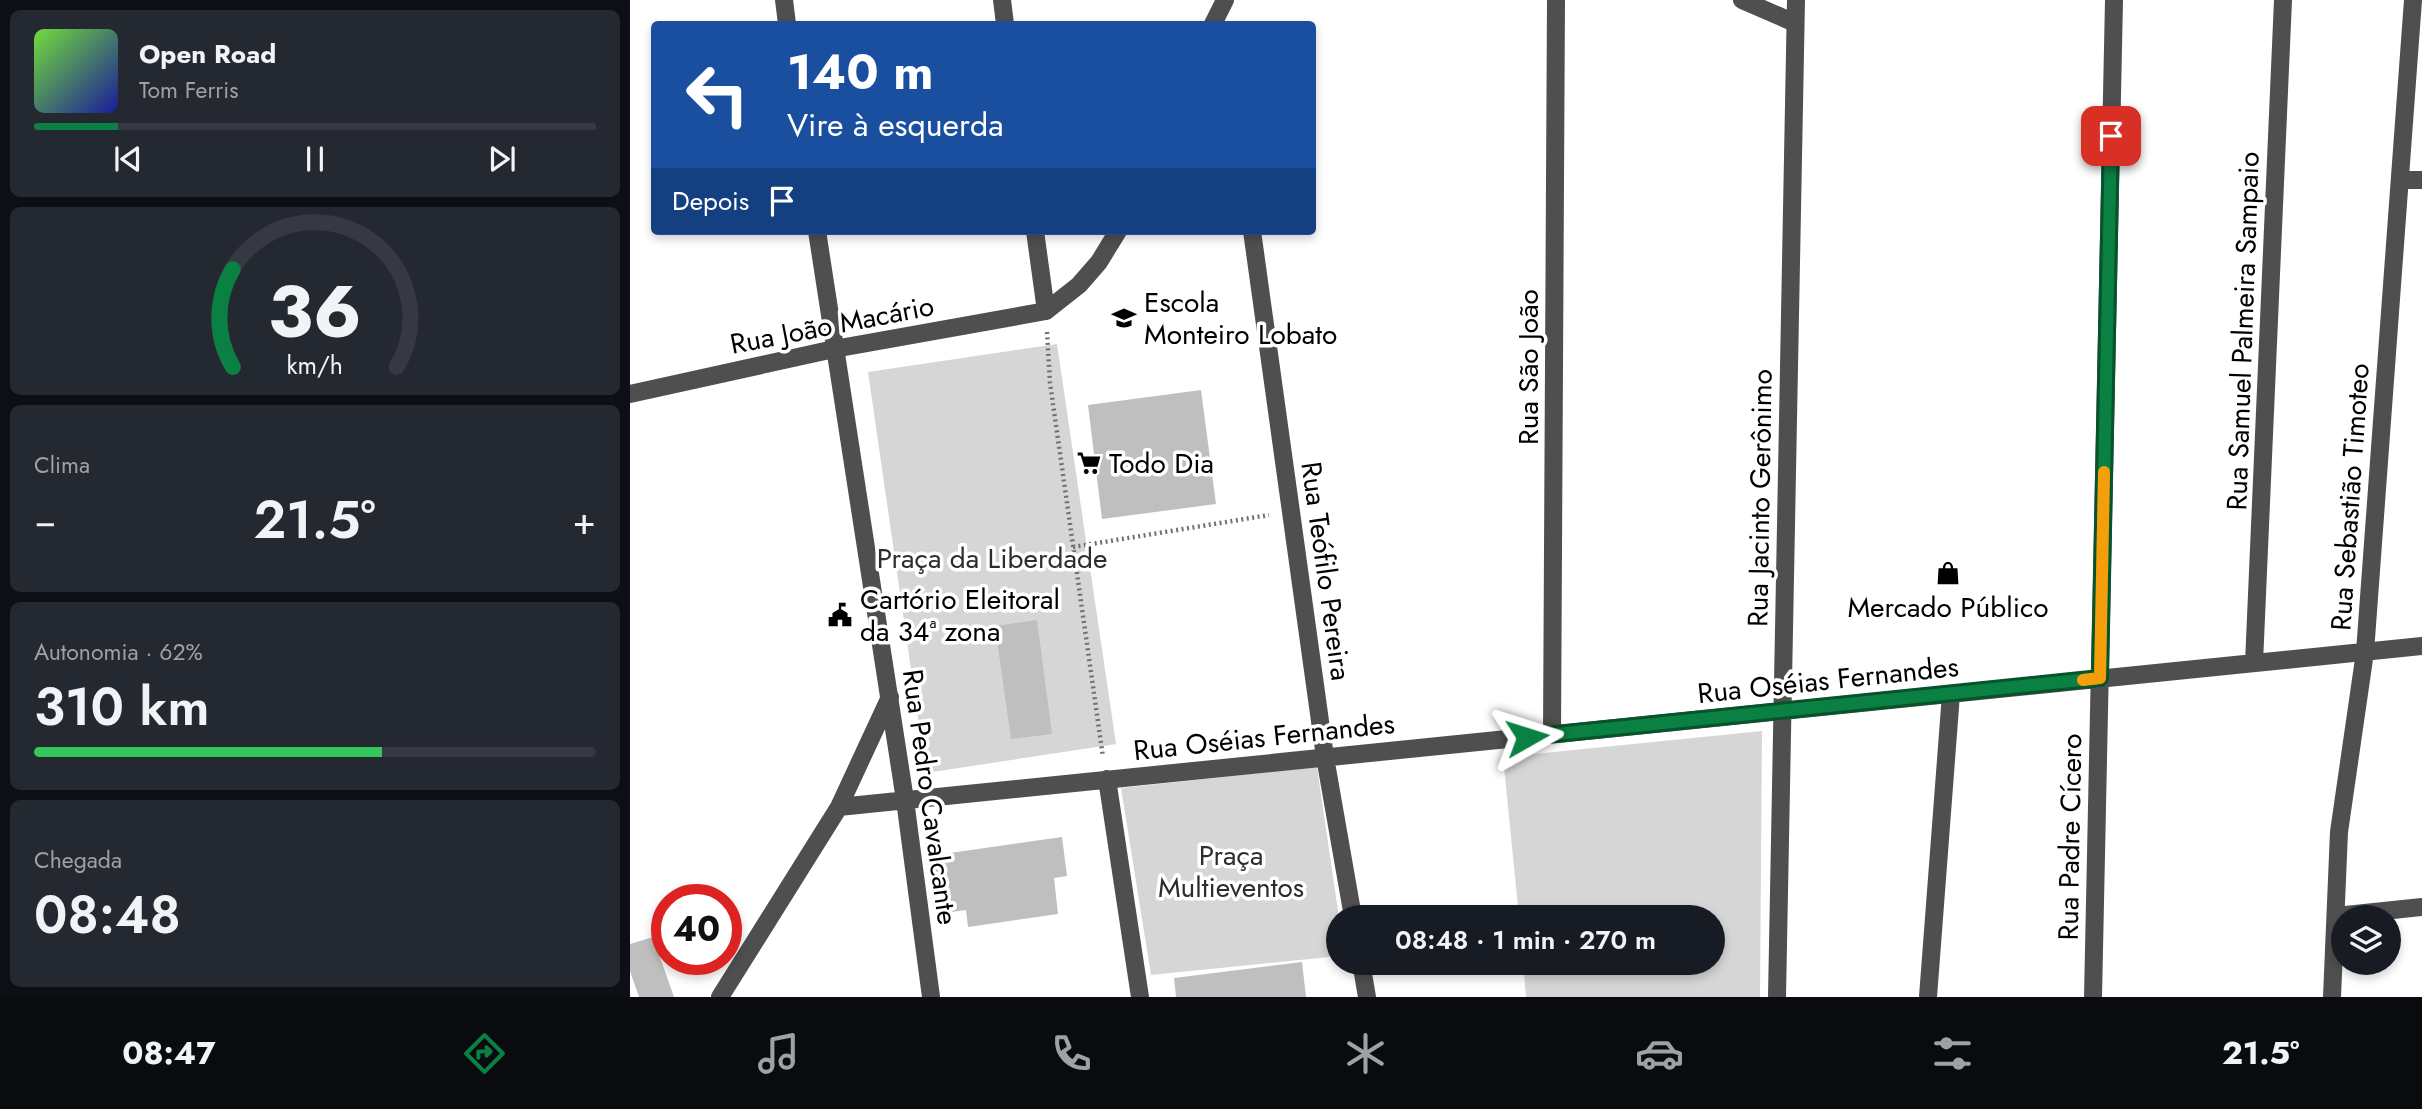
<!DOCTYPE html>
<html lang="pt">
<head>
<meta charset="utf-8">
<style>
	body { margin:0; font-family:Jost,sans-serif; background:#242831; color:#f1f3f6; height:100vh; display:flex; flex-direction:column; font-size:26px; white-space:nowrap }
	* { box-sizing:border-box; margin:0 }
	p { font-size:23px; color:#9ea1a6 }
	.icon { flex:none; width:38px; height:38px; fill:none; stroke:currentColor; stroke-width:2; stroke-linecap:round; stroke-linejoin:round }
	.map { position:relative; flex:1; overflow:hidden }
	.details { display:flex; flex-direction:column; gap:10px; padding:10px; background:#0d0f14; width:630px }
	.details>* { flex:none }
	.guide { position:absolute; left:21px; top:21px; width:665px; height:214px; border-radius:7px; box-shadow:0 4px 10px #0003; background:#1a4fa0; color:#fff; overflow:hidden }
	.controls { position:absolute; left:1701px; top:905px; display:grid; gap:14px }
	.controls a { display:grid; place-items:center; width:70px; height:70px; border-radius:50%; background:#171b24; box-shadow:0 4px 10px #0003; font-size:35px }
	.speed { position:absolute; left:21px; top:884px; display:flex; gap:14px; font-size:35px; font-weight:700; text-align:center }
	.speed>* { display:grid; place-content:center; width:91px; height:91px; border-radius:50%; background:#171b24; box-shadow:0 4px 10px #0003; line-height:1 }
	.speed .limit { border:10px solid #d22; background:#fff; color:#111 }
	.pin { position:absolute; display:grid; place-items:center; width:60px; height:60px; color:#fff; margin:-30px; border-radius:14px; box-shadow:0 4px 10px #0006 }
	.me { position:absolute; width:77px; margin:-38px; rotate:84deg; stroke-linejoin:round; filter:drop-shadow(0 0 5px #0008) }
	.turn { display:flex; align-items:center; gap:24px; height:147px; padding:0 21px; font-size:32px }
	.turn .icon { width:91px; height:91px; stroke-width:2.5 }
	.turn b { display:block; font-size:49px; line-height:60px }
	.then { display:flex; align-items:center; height:66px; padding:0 21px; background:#0003; gap:14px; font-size:26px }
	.big { font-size:52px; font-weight:600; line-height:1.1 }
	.details .widget { flex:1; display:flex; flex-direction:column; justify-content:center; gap:10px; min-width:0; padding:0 24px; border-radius:10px; background:#242831 }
	.details .dial { align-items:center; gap:0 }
	.dial svg { height:182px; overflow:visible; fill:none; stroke:#363941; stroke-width:7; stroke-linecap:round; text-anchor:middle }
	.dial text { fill:#f1f3f6; stroke:none }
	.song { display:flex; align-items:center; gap:21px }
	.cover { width:84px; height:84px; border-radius:10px; background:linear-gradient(135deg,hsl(100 70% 55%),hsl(240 70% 35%)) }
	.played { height:7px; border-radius:4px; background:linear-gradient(90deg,#0b8043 15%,#363941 15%) }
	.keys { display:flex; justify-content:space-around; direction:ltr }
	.heat { display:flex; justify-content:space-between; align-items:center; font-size:38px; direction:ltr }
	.charge { height:10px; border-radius:5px; background:linear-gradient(90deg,#34c759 62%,#363941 0) }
	.trip { position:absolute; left:696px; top:905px; width:399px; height:70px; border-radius:35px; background:#171b24; box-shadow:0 4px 10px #0003; font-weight:600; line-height:70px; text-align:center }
	.tab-bar { display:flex; height:112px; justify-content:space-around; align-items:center; background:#090b0e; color:#9ea1a6 }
	.tab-bar .icon { width:49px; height:49px }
	.tab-bar .on { color:#0b8043 }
	.tab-bar b { font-size:32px; color:#f1f3f6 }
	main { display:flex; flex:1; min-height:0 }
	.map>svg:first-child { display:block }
	.green { fill:#d6d6d6 }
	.building { fill:#bfbfbf }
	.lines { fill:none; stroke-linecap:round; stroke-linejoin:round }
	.path { stroke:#717171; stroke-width:4.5; stroke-dasharray:2 3.5; stroke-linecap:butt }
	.minor { stroke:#4f4f4f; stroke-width:18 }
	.route-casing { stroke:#07532c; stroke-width:18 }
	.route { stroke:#0b8043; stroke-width:12 }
	.slow { stroke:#f59e0b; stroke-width:12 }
	.labels { text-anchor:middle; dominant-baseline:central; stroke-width:7; stroke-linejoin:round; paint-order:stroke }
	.poi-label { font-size:28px; fill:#000; stroke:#fff; text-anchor:start }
	.street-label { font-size:28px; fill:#000; stroke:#fff }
	.park-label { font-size:28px; fill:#2d2d2d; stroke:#fff }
</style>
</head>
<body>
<main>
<section class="details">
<div class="widget">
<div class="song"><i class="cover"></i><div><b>Open Road</b><p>Tom Ferris</p></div></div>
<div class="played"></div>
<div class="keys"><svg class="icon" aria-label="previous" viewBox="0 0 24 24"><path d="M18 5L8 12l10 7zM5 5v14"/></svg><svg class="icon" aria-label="pause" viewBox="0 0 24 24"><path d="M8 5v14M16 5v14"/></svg><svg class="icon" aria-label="next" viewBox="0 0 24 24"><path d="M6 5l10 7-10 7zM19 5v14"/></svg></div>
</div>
<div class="widget dial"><svg viewBox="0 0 100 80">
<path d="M14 69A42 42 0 1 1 86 69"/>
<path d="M14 69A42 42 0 0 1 14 26" stroke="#0b8043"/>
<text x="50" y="56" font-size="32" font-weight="700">36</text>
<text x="50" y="72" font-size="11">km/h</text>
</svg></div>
<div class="widget"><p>Clima</p>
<div class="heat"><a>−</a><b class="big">21.5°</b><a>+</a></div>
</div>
<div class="widget"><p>Autonomia · 62%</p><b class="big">310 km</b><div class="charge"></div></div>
<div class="widget"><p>Chegada</p><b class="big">08:48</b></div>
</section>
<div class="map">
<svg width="1792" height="997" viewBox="0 0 1792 997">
	<rect width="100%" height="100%" fill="#fff"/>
	<!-- green -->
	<path class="green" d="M 427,344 L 486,744 L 296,773 L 238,372 Z
		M 1132,731 L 1130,997 L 896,997 L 893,963 L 1083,962 L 1083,917 L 889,917 L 873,757 Z
		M 687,767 L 709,918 L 709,956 L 521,975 L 491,788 Z"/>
	<!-- building -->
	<path class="building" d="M 571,390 L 586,504 L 472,519 L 458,405 Z
		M 407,620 L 422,734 L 381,739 L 365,626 Z
		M 432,837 L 437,876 L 424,878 L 428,914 L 338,927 L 336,910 L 307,914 L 299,856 Z
		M 23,937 L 44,997 L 9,997 L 0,971 L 0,944 Z
		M 672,962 L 676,997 L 546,997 L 544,978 Z"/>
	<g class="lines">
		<!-- path -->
		<path class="path" d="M 417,332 L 420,383 L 473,757
			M 443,547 L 639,515"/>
		<!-- minor -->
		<path class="minor" d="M 154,0 L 157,24
			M 372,0 L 375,24
			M 1112,0 L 1165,23
			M 583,24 L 595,0
			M 1770,180 L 1792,180
			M 187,231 L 275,800 L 301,997
			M 405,231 L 416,311
			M 622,231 L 695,757 L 723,917
			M 0,394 L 204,349 L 416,311 L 449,285 L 469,262 L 488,231
			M 1624,663 L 1653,0
			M 922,734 L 926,0
			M 477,779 L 510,997
			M 209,807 L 1792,646
			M 1706,916 L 1792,907
			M 731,962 L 737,997
			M 90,997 L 209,807 L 260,697
			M 1147,997 L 1166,0
			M 1298,997 L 1321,694
			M 1463,997 L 1484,0
			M 1702,997 L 1709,832 L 1735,652 L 1783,0"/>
	</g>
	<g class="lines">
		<!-- route casing -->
		<g class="route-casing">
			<path id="route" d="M 897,737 L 1470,678 L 1481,136"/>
		</g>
		<!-- route -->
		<use href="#route" class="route"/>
		<!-- slow -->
		<path class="slow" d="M 1453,680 L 1470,678 L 1474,472"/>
	</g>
	<!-- icons -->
	<defs>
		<g id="school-bare" transform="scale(1.89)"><path d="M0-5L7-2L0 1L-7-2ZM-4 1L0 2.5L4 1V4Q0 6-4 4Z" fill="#000" stroke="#fff" stroke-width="2.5" paint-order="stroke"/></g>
		<g id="supermarket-bare" transform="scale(1.89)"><path d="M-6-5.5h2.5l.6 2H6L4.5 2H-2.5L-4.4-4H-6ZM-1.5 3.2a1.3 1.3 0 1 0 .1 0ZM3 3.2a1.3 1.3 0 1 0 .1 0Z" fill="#000" stroke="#fff" stroke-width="2.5" paint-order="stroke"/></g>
		<g id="shop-bare" transform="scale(1.89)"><path d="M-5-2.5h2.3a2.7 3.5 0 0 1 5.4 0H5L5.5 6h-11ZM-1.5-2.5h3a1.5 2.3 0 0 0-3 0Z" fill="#000" stroke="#fff" stroke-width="2.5" paint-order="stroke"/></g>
		<g id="civic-bare" transform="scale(1.89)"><path d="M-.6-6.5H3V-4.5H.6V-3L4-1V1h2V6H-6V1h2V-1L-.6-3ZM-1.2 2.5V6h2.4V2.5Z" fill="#000" stroke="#fff" stroke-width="2.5" paint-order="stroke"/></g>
	</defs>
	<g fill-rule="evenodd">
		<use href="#school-bare" x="494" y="318"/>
		<use href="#supermarket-bare" x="459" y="463"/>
		<use href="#shop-bare" x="1318" y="573"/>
		<use href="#civic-bare" x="210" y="615"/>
	</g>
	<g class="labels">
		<!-- poi labels -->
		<g class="poi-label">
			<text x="514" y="302">Escola<tspan x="514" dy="32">Monteiro Lobato</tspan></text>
			<text x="479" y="463">Todo Dia</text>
			<text x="230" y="599">Cartório Eleitoral<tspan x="230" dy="32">da 34ª zona</tspan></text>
			<text x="1318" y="607" text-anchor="middle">Mercado Público</text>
		</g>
		<!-- street labels -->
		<g class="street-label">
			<text transform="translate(202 325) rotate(-11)">Rua João Macário</text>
			<text transform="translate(1613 331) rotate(-88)">Rua Samuel Palmeira Sampaio</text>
			<text transform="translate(898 367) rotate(-90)">Rua São João</text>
			<text transform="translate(1720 497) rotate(-86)">Rua Sebastião Timoteo</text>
			<text transform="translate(1130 498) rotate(-89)">Rua Jacinto Gerônimo</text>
			<text transform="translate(696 571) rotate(82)">Rua Teófilo Pereira</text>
			<text transform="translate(1198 680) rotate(-6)">Rua Oséias Fernandes</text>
			<text transform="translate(634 737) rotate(-6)">Rua Oséias Fernandes</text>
			<text transform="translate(300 797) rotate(82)">Rua Pedro Cavalcante</text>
			<text transform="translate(1440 837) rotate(-89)">Rua Padre Cícero</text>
		</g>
		<!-- park labels -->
		<g class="park-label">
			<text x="362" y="558">Praça da Liberdade</text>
			<text x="601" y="855">Praça<tspan x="601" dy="32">Multieventos</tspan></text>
		</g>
	</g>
</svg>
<div class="controls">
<a><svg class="icon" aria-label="layers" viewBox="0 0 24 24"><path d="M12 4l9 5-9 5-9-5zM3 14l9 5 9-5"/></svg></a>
</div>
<div class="speed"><div class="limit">40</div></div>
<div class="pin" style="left:1481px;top:136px;background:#d93025"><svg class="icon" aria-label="arrive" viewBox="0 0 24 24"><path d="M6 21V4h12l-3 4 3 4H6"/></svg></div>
<svg class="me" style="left:897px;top:737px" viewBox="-20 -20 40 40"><path d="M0-17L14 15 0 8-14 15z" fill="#0b8043" stroke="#fff" stroke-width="4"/></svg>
<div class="trip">08:48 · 1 min · 270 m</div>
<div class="guide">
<div class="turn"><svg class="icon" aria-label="left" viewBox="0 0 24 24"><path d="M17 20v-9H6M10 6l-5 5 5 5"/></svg><div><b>140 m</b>Vire à esquerda</div></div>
<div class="then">Depois<svg class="icon" aria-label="arrive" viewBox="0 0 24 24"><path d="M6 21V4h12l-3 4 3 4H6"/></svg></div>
</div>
</div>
</main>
<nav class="tab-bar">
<b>08:47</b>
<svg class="icon on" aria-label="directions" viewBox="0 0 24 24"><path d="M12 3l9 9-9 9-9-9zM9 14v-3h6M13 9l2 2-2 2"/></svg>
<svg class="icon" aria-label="music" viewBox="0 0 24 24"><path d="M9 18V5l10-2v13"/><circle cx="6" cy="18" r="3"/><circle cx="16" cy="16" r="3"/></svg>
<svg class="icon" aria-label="phone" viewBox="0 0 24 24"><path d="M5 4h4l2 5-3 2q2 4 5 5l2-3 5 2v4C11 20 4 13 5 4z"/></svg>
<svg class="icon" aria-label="climate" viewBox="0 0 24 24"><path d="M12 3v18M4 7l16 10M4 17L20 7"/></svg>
<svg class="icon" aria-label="car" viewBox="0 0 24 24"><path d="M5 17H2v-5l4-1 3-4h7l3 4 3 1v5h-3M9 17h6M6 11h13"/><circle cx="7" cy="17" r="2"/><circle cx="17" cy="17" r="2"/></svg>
<svg class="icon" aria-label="filters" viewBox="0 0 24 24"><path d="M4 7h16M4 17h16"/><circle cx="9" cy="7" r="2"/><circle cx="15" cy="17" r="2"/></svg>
<b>21.5°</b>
</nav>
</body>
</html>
